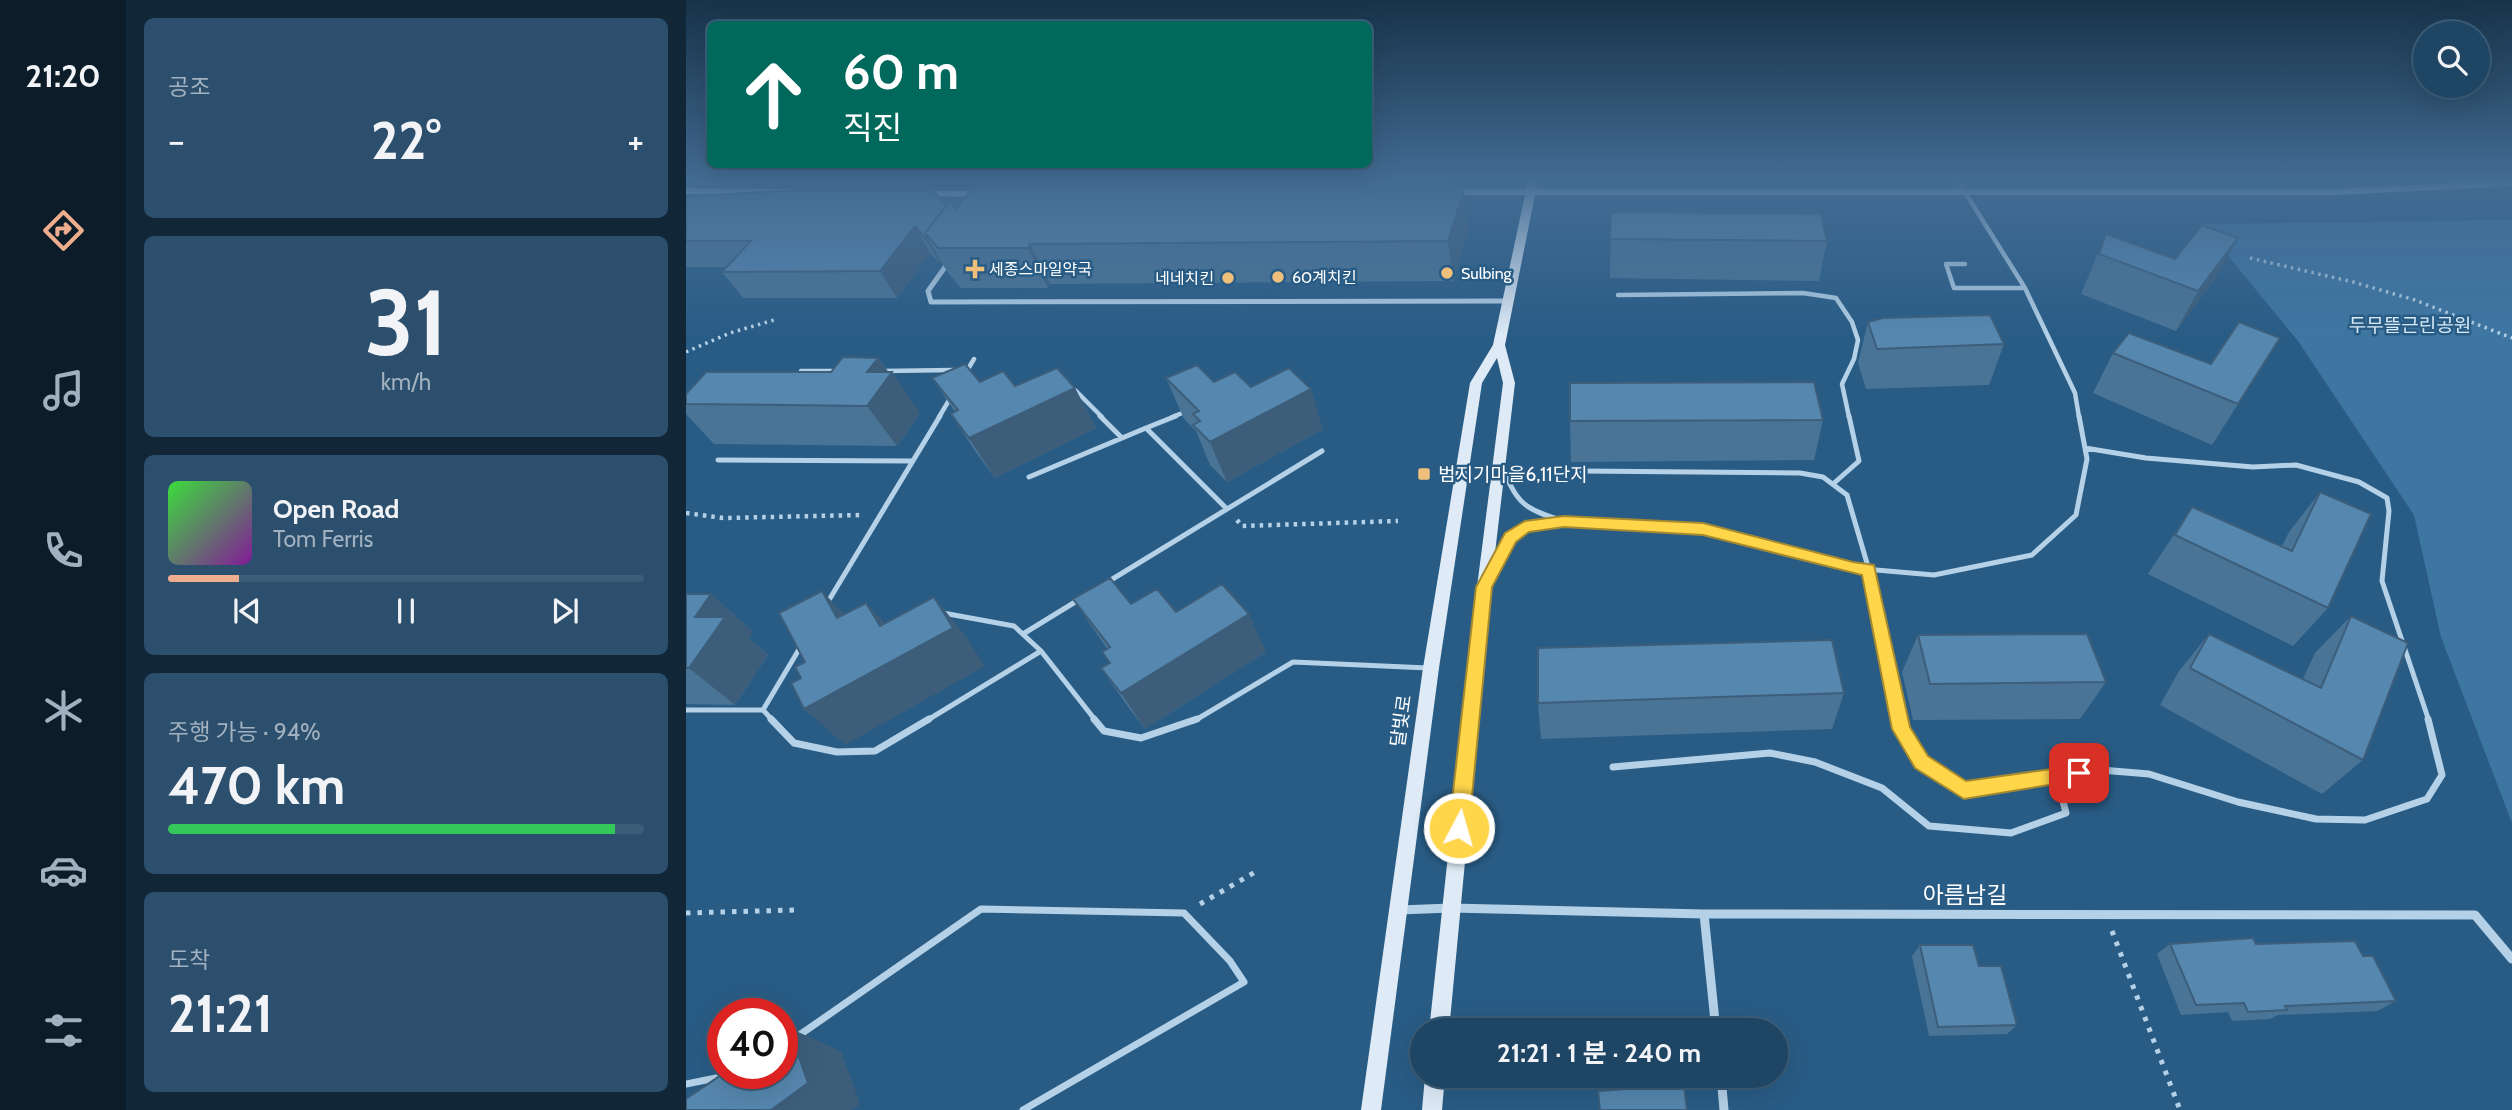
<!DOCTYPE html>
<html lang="ko">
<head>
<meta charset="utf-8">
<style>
	body { margin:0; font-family:Cabin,"Noto Sans KR",sans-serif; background:#2c4f6d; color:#f1f3f6; height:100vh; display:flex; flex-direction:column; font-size:26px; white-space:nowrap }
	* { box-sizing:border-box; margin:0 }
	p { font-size:23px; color:#a1b1bf }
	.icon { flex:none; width:38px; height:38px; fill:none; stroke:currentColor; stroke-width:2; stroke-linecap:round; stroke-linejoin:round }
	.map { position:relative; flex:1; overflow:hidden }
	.panel { display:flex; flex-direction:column; gap:18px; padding:18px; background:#112637; width:560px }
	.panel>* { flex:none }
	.banner { position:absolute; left:21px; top:21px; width:665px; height:147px; border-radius:10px; box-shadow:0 7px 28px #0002,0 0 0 2px #3c5d78; background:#00695c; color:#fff; overflow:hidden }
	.buttons { position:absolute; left:1727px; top:21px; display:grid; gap:14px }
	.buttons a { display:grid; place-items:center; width:77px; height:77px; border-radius:50%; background:#1f4564; box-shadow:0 7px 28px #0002,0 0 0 2px #3c5d78; font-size:35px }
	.speed { position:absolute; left:21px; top:998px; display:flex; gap:14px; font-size:35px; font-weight:700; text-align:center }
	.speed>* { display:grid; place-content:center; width:91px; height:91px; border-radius:50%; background:#1f4564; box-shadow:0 7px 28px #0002,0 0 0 2px #3c5d78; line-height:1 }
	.speed .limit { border:10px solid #d22; background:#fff; color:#111 }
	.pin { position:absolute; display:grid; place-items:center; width:60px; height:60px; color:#fff; margin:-30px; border-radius:14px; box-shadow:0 4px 10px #0006 }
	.me { position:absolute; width:77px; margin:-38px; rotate:6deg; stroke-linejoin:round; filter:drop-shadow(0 0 5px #0008) }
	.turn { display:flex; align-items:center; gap:24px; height:147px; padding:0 21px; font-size:32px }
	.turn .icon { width:91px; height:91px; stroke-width:2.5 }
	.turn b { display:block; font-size:49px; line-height:60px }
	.big { font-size:52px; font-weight:700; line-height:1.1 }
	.panel .widget { flex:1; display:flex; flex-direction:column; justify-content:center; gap:10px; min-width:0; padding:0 24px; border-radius:10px; background:#2c4f6d }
	.panel .dial { align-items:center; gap:0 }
	.dial b { font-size:91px; line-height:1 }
	.song { display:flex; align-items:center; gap:21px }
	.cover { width:84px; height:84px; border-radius:10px; background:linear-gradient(135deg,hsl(120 70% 55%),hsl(290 70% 35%)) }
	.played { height:7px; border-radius:4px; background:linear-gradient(90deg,#eead8d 15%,#3c5d78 15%) }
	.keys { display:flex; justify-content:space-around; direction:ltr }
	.heat { display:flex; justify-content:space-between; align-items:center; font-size:38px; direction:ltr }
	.charge { height:10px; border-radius:5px; background:linear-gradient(90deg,#34c759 94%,#3c5d78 0) }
	.trip { position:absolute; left:724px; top:1018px; width:378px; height:70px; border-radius:35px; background:#1f4564; box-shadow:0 7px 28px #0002,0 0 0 2px #3c5d78; font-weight:700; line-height:70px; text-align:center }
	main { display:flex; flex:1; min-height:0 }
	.tab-bar { display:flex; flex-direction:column; width:126px; justify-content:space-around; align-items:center; background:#0c1c28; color:#a1b1bf }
	.tab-bar .icon { width:49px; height:49px }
	.tab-bar .selected { color:#eead8d }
	.tab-bar b { font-size:32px; color:#f1f3f6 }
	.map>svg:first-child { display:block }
	.green { fill:#3e76a2 }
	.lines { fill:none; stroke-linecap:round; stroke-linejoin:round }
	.path-far2 { stroke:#b4d1e7; stroke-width:3.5; stroke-dasharray:2.5 4.5; stroke-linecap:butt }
	.path-far1 { stroke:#b4d1e7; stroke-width:4.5; stroke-dasharray:3.5 5; stroke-linecap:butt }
	.path { stroke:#b4d1e7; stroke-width:5; stroke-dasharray:4.5 7; stroke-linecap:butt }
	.lane-far2 { stroke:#b4d1e7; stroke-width:4.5 }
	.lane-far1 { stroke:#b4d1e7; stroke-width:5 }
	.lane { stroke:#b4d1e7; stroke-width:7 }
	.street-far1 { stroke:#b4d1e7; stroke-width:5 }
	.street { stroke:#b4d1e7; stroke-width:9 }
	.secondary { fill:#deebf7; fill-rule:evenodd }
	.wall { fill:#4a7496 }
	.shaded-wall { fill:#3c5e7a }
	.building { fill:#5687af; stroke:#3c5e7a; stroke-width:2 }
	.route { fill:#ffd54a; stroke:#a68a30; stroke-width:2 }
	.poi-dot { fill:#eec07b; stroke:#295c85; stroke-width:2.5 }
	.labels { text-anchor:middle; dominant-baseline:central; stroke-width:5; stroke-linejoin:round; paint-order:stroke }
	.far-poi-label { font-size:16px; fill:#fff; stroke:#295c85; text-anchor:start }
	.park-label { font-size:19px; fill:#d7e9f6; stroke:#295c85 }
	.poi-label { font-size:19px; fill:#fff; stroke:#295c85; text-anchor:start }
	.street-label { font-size:19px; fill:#fff; stroke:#295c85 }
	.near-street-label { font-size:23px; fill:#fff; stroke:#295c85 }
</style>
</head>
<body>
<main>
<nav class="tab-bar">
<b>21:20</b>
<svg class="icon selected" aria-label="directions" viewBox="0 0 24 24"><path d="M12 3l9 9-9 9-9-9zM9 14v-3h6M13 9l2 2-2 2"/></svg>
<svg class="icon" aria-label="music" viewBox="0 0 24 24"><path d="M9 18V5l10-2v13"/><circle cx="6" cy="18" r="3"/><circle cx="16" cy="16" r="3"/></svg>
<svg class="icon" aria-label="phone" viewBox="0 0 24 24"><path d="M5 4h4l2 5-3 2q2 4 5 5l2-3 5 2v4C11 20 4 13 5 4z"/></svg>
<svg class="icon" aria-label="climate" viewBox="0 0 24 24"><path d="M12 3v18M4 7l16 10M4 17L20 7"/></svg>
<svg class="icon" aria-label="car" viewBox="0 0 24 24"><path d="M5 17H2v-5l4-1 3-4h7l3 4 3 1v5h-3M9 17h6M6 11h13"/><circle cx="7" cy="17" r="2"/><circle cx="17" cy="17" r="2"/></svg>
<svg class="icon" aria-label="filters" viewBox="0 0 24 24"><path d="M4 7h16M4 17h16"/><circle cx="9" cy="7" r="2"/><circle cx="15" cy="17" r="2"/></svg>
</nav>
<section class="panel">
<div class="widget"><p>공조</p>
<div class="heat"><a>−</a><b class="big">22°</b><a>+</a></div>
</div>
<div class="widget dial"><b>31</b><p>km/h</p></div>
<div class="widget">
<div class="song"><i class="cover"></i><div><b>Open Road</b><p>Tom Ferris</p></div></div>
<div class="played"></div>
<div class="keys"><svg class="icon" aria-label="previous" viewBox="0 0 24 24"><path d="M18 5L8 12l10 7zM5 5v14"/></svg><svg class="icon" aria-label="pause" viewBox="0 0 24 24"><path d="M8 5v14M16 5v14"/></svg><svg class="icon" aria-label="next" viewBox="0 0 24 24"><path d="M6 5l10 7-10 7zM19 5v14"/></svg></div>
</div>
<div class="widget"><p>주행 가능 · 94%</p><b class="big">470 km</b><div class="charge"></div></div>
<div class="widget"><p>도착</p><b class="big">21:21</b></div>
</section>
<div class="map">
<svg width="1826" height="1110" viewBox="0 0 1826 1110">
	<rect width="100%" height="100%" fill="#295c85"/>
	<!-- green -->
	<path class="green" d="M 1826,220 L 1826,823 L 1755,637 L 1728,515 L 1612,341 L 1516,224 Z"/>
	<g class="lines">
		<!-- path-far2 -->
		<path class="path-far2" d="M 1564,258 L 1667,282 L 1729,300 L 1826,338
			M 0,352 L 44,333 L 88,320"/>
		<!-- path-far1 -->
		<path class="path-far1" d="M 0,513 L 37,518 L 176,515
			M 551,520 L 556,526 L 712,521"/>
		<!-- path -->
		<path class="path" d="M 514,904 L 571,871
			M 0,913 L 108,910
			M 1426,931 L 1494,1110"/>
		<!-- lane-far2 -->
		<path class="lane-far2" d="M 1272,181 L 1339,288 L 1389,393 L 1393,417
			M 1279,264 L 1260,264 L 1268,288 L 1339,288
			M 932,295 L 1117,293 L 1150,298 L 1166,322 L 1172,340 L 1168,359 L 1156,384 L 1163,417
			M 115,371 L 152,371
			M 197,371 L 268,370
			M 279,374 L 288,359
			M 388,389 L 416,417
			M 253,417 L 265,397
			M 486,417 L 499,412"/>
		<!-- lane-far1 -->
		<path class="lane-far1" d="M 414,416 L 435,437
			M 460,428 L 490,416
			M 1399,448 L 1460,458 L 1567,467 L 1610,465 L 1673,482 L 1701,498 L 1703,511 L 1696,581 L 1743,721
			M 32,460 L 227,461
			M 816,465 C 830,502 837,509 875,520
			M 894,471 L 1114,473 L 1137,477 L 1161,495 L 1183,570 L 1213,721
			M 343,477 L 460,428 L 541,509
			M 1147,484 L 1173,461 L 1163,416
			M 804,575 L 825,537 L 840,526 L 878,521 L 1017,529 L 1167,568 L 1248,575 L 1346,555 L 1390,515 L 1401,459 L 1393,416
			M 420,583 L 636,451
			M 140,605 L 254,416
			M 257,613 L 328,626 L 355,651
			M 337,634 L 394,599
			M 0,710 L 77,710 L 87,721
			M 77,710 L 115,646
			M 240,721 L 355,651 L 410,721
			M 508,721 L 607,662 L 742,668"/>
		<!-- lane -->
		<path class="lane" d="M 85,719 L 108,743 L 151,752 L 189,751 L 243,719
			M 408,719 L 418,731 L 455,738 L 511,719
			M 1213,719 C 1220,756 1249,771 1278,790 L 1415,770 L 1463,774 L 1552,802 L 1630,819 L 1679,820 L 1741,799 L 1756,775 L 1742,719
			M 927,767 L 1084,753 L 1129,762 L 1196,788 L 1243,826 L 1325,833 L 1380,813 L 1371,777
			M 112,1036 L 295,909 L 498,913 L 544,961 L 558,982 L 337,1110
			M 0,1084 L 35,1077"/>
		<!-- street-far1 -->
		<path class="street-far1" d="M 264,260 L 242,291 L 245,302 L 822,301"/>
		<!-- street -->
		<path class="street" d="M 713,910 L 765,908 L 1018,914 L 1789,915 L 1826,959
			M 1018,914 L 1030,1031
			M 1035,1076 L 1038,1110"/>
		<!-- secondary -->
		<path class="secondary" d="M 842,181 L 852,181 L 850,189 L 1651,189 L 1810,181 L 1826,181 L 1826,186 L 1651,195 L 849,195 L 819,345 L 829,383 L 805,587 L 763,1031 L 743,1031 L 791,587 L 817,383 L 811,358 L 796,383 L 753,668 L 695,1110 L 675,1110 L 737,668 L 784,383 L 807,345 L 839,195 L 760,195 L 755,192 L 760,189 L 840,189 Z
			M 0,188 L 103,189 L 108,192 L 103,195 L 0,194 Z
			M 229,191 L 299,191 L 304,194 L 299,197 L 232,196 L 229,195 Z
			M 739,1076 L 759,1076 L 756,1110 L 736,1110 Z"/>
	</g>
	<!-- wall -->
	<path class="wall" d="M 0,197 L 261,205 L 270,209 L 783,230 L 767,281 L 364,284 L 362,288 L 275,288 L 262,273 L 256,263 L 255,265 L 244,253 L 211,298 L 57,298 L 36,272 L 40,267 L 0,267 Z
		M 925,212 L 1141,241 L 1133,281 L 924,278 Z
		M 1420,234 L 1530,278 L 1490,331 L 1395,294 Z
		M 1182,322 L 1318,344 L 1303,385 L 1180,389 L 1172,363 Z
		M 1594,338 L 1526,445 L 1407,393 L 1427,353 L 1525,364 Z
		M 192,358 L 234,413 L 211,446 L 28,444 L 0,414 L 0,394 L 145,372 Z
		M 246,378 L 294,382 L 329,386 L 389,388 L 410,428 L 309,478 L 291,454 L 265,414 L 269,412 Z
		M 480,378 L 528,382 L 565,387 L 637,429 L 541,482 L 524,465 L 510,431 L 498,419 Z
		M 1137,420 L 1128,460 L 885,462 L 884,421 Z
		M 1634,492 L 1642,608 L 1607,646 L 1462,574 L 1506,507 L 1596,546 L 1603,532 Z
		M 0,594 L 25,594 L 67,632 L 63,638 L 82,655 L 49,705 L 0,704 Z
		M 387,599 L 445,604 L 490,612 L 580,652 L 459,729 L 440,704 L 415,668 L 423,663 L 416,652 L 421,649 Z
		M 1665,616 L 1677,760 L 1636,794 L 1474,705 L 1493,671 L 1523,634 L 1617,679 L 1629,653 Z
		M 1232,635 L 1420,682 L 1394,719 L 1227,720 L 1216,672 Z
		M 1158,693 L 1146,729 L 855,739 L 852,703 Z
		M 1484,944 L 1570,944 L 1677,956 L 1710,1001 L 1691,1011 L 1592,1015 L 1584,1019 L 1546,1021 L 1542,1012 L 1495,1015 L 1471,954 Z
		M 1234,945 L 1293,966 L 1331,1025 L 1321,1034 L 1243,1036 L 1226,956 Z"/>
	<!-- shaded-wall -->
	<path class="shaded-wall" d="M 778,190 L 783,230 L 767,281 L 762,241 Z
		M 229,226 L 244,253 L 211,298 L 194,271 Z
		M 241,237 L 256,263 L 255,265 L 239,238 Z
		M 1552,238 L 1530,278 L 1490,331 L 1512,291 Z
		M 344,244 L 364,284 L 362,288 L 342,248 Z
		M 192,358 L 204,375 L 206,372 L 234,413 L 211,446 L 181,406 L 181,372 Z
		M 389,388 L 410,428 L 309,478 L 283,438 Z
		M 625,389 L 637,429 L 541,482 L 524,442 Z
		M 136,591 L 173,629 L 151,618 Z
		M 25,594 L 67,632 L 63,638 L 82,655 L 49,705 L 3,668 L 9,617 Z
		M 248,597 L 279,635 L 299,666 L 159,745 L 118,709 L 194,626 L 180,603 L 216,641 Z
		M 563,614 L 580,652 L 459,729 L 435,693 Z
		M 103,1028 L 155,1051 L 174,1104 L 165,1110 L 85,1110 Z"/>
	<!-- building -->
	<path class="building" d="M 301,181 L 764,181 L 778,190 L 762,241 L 344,244 L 342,248 L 252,248 L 239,233 L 263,202 L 270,209 L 288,186 Z
		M 90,191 L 247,191 L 261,205 L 239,233 L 241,237 L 239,238 L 229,226 L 194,271 L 36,272 L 65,241 L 0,241 L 0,197 Z
		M 925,212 L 1135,214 L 1141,241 L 924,239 Z
		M 1516,225 L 1552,238 L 1512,291 L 1413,254 L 1420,234 L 1489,259 Z
		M 1304,315 L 1318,344 L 1191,349 L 1182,322 L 1197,318 Z
		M 1553,322 L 1594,338 L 1552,404 L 1427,353 L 1443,333 L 1525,364 Z
		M 157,357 L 192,358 L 181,372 L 206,372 L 181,406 L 0,404 L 0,394 L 20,372 L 145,372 Z
		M 279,364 L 294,382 L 317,371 L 329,386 L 371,368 L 389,388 L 283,438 L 265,414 L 272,410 L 246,378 Z
		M 511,365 L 528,382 L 549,372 L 565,387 L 603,368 L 625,389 L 524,442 L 507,425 L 514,421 L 507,414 L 513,411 L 480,378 Z
		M 1128,382 L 1137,420 L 884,421 L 884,383 Z
		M 1634,492 L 1685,514 L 1642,608 L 1489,535 L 1506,507 L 1606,551 Z
		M 424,578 L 445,604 L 471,589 L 490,612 L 536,584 L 563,614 L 435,693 L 415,668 L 424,663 L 416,652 L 424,647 L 387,599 Z
		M 136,591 L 151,618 L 180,603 L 194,626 L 248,597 L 267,628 L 118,709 L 105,683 L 115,678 L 109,667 L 119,662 L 93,613 Z
		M 0,594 L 25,594 L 9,617 L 39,617 L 3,668 L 0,668 Z
		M 1665,616 L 1722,643 L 1677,760 L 1504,668 L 1523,634 L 1635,688 Z
		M 1401,634 L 1420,682 L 1244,684 L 1232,635 Z
		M 1146,640 L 1158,693 L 852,703 L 852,648 Z
		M 1567,938 L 1570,944 L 1669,941 L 1677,956 L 1687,956 L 1710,1001 L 1599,1006 L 1601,1010 L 1562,1012 L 1558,1003 L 1510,1005 L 1484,944 Z
		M 1234,945 L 1287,945 L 1293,966 L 1315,966 L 1331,1025 L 1252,1027 Z
		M 103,1028 L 122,1083 L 85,1110 L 0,1110 L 0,1099 L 38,1073 L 96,1073 L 96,1033 Z
		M 998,1085 L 1001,1110 L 914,1110 L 912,1091 Z"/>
	<!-- sky -->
	<linearGradient id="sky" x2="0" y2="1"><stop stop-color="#173349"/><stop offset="0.54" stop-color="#436c94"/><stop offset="1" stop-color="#436c94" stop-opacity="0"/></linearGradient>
	<rect width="1826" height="336" fill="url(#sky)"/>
	<!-- route -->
	<path class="route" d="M 878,516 L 1017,523 L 1167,562 L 1188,565 L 1224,727 L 1242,756 L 1280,781 L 1393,765 L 1399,767 L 1402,773 L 1399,779 L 1278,799 L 1229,768 L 1206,729 L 1176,575 L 1017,535 L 878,527 L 843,532 L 830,542 L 806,587 L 783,828 L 780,834 L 773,837 L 766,834 L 763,828 L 790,587 L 819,533 L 839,521 Z"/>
	<!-- markers -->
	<g class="poi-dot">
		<path d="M285.5 258.5h7v7h7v7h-7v7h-7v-7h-7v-7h7z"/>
		<circle cx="761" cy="273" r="7"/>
		<circle cx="592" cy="277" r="7"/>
		<circle cx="542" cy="278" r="7"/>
		<rect x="731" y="467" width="14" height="14" rx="3.5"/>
	</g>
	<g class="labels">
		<!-- far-poi labels -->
		<g class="far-poi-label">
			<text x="303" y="269">세종스마일약국</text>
			<text x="775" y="273">Sulbing</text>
			<text x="606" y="277">60계치킨</text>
			<text x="528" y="278" text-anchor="end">네네치킨</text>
		</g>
		<!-- park labels -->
		<g class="park-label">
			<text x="1724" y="325">두무뜰근린공원</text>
		</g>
		<!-- poi labels -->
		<g class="poi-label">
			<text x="752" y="474">범지기마을6,11단지</text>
		</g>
		<!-- street labels -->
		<g class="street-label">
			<text transform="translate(715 721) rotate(-82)">달빛로</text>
		</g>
		<!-- near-street labels -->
		<g class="near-street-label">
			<text x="1279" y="895">아름남길</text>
		</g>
	</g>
</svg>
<div class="buttons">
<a><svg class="icon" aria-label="search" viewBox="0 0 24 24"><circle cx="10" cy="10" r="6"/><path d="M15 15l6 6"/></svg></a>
</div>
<div class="speed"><div class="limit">40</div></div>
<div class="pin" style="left:1393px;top:773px;background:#d93025"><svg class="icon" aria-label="arrive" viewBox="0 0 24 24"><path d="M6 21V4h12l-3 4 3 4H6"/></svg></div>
<svg class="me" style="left:773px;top:828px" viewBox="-20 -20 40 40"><circle r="17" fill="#ffd54a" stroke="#fff" stroke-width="3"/><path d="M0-11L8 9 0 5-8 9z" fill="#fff"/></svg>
<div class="trip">21:21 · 1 분 · 240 m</div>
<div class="banner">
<div class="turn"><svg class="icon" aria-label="ahead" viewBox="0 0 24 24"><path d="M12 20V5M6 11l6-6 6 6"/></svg><div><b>60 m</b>직진</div></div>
</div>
</div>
</main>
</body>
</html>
